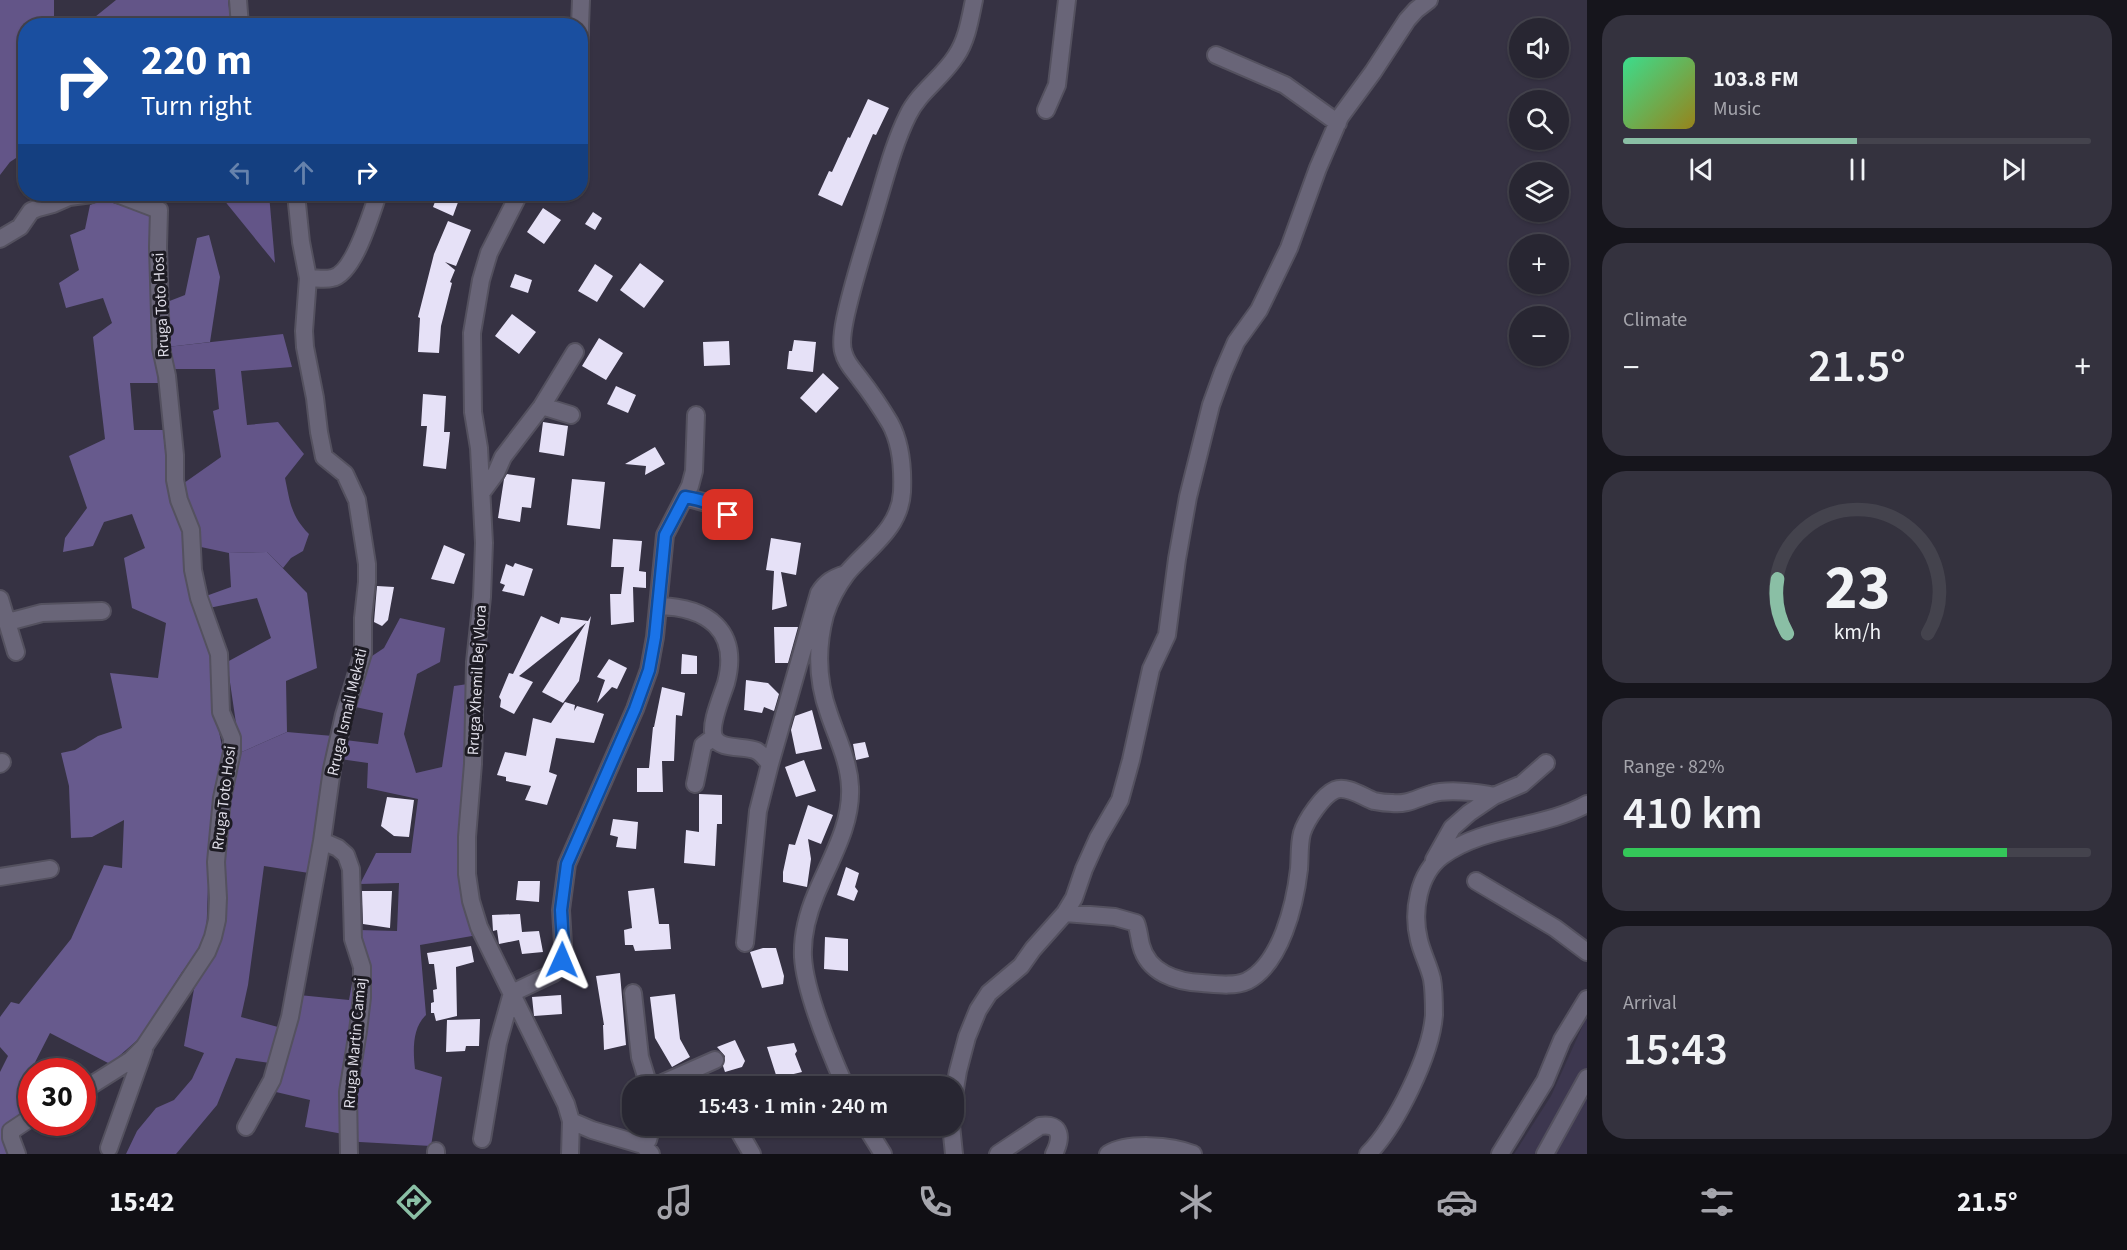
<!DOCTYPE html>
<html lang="en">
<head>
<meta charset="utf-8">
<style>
	body { margin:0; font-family:"Source Sans 3",sans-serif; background:#34323e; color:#f1f3f6; height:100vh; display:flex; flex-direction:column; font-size:22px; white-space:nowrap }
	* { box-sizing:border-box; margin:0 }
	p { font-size:20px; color:#a5a5ac }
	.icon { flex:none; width:33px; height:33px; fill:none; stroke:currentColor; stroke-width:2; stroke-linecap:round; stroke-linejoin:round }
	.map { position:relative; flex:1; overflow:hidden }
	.panel { display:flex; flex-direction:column; gap:15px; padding:15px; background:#16151c; width:540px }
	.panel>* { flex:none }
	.top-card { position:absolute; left:18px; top:18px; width:570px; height:183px; border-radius:24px; box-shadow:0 2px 4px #0004,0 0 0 2px #44434d; background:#1a4fa0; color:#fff; overflow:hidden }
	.buttons { position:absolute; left:1509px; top:18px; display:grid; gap:12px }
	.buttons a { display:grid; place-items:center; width:60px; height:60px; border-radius:50%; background:#282632; box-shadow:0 2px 4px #0004,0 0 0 2px #44434d; font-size:30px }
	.speed { position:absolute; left:18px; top:1058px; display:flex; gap:12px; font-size:30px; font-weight:700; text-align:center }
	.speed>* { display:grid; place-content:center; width:78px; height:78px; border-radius:50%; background:#282632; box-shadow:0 2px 4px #0004,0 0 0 2px #44434d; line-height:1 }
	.speed .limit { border:9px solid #d22; background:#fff; color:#111 }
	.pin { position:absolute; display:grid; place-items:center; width:51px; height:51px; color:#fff; margin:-26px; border-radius:12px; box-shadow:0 3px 9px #0006 }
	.me { position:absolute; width:66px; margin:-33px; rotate:1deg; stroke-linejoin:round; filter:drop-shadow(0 0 4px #0008) }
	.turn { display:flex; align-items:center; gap:21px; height:126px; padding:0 24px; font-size:27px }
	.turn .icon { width:78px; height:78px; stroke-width:2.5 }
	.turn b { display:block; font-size:42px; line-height:51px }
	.lanes { display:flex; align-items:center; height:57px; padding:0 24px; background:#0003; justify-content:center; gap:30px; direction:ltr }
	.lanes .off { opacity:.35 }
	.big { font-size:45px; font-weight:600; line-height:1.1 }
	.panel .widget { flex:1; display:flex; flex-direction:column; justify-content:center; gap:9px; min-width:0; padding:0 21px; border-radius:24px; background:#34323e }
	.panel .dial { align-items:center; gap:0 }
	.dial svg { height:156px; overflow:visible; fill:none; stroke:#44434d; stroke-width:7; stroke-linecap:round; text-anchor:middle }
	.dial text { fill:#f1f3f6; stroke:none }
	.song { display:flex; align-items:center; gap:18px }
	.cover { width:72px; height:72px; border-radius:9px; background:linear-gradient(135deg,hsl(150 70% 55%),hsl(50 70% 35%)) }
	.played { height:6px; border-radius:3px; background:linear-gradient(90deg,#8abfa5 50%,#44434d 50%) }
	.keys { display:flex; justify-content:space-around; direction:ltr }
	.heat { display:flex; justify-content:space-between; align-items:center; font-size:33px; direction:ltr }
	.charge { height:9px; border-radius:4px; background:linear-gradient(90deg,#34c759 82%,#44434d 0) }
	.trip { position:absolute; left:622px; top:1076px; width:342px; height:60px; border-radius:24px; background:#282632; box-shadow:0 2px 4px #0004,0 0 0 2px #44434d; font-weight:600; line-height:60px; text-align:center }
	.menu { display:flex; height:96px; justify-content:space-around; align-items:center; background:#100f14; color:#a5a5ac }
	.menu .icon { width:42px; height:42px }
	.menu .on { color:#8abfa5 }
	.menu b { font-size:27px; color:#f1f3f6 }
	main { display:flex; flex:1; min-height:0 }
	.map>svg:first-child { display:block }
	.built { fill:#3d374f }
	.green { fill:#635588 }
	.forest { fill:#675a8d }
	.building { fill:#e6e1f7 }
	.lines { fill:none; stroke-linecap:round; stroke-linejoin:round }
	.minor-casing { stroke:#54515f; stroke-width:20 }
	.minor { stroke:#696578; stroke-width:16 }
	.route-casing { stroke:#114b97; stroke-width:15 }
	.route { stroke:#1a73e8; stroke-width:10 }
	.labels { text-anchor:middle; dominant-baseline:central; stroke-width:6; stroke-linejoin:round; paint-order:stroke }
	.street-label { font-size:16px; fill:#dfdde8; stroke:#1d1b23 }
</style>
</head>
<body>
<main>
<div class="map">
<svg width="1587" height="1154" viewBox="0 0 1587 1154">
	<rect width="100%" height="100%" fill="#363243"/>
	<!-- built -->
	<path class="built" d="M 1587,1016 L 1587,1154 L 1514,1154 L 1551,1096 Z"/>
	<!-- green -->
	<path class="green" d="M 0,0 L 54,0 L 54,25 L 26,26 L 25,152 L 10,162 L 0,175 Z
		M 116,0 L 228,0 L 231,25 L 80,25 L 85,25 Z
		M 216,194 L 269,194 L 275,263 L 219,194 Z
		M 283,334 L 292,367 L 241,371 L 247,425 L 278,422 L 304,454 L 285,478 C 290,502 291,516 309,534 L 303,551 L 291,558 L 283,568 L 267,552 L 229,553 L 201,547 L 184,483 L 221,457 L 213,411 L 219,409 L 215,369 L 172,369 L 167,347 Z
		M 400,618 L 445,628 L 440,662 L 417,674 L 404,734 L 416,773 L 442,767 L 454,686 L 468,684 L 459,884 L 472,936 L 420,945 L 426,1015 C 412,1028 413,1051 415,1069 L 442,1077 L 431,1146 L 342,1141 L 343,1134 L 305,1127 L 310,1100 L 276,1092 L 299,995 L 349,1000 L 353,978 L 366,960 L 358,930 L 397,931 L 399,883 L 360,884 L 376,853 L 411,853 L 418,799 L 367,788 L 368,763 L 340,759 L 345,740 L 378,744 L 383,713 L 351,706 L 369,658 L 384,648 Z
		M 287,732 L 333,736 L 309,873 L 264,866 L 248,985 L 241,1017 L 278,1027 L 270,1063 L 236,1058 L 217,1105 L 176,1154 L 126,1154 L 137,1131 L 156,1108 L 174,1100 L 192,1079 L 204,1053 L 184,1046 L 194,989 L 217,949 L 221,864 L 237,754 Z"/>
	<!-- forest -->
	<path class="forest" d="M 103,200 L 153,215 L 158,383 L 130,383 L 134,430 L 163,430 L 169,490 L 183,534 L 215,663 L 213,702 L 224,756 L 209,860 L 206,941 L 182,972 L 142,1036 L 110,1064 L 50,1033 L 28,1076 L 31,1080 L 31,1109 L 8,1124 L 13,1154 L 0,1154 L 0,1072 L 8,1056 L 0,1047 L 0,1017 L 11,1002 L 19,1004 L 71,939 L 104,865 L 122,868 L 124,820 L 92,837 L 71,838 L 69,786 L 61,753 L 75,750 L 98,736 L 122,728 L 110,673 L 158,678 L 166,623 L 132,608 L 124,558 L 145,548 L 132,514 L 104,522 L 93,546 L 63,552 L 65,538 L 87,508 L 69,456 L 105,439 L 93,337 L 112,323 L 103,298 L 66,308 L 59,283 L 79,270 L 70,235 L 85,229 L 90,205 Z
		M 209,235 L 220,277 L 210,342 L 167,347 L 167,302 L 185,295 L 197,238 Z
		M 267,552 L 307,593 L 317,668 L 286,681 L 287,732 L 237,754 L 238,737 L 227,662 L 271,638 L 257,598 L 209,608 L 206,596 L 231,587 L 229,553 Z"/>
	<!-- building -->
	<path class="building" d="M 868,99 L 889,108 L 876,135 L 873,134 L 842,206 L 818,195 L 829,171 L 832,172 L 848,137 L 850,138 Z
		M 438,194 L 461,194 L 453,216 L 433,207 Z
		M 543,208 L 561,220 L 544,244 L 527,232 Z
		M 593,212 L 602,218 L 595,230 L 585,224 Z
		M 448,221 L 471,230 L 456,266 L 445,262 L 455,270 L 450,282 L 452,283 L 441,326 L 439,353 L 418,352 L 420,318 L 418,317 L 434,254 Z
		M 640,263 L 664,281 L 644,308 L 620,290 Z
		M 595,264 L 613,276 L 597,302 L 578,291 Z
		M 515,274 L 532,280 L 528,293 L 510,287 Z
		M 512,314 L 536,332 L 519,354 L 495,336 Z
		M 599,338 L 623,353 L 606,380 L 582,366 Z
		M 794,340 L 816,342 L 813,372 L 787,369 L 789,351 L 792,351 Z
		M 729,341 L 730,365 L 704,366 L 703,342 Z
		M 823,373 L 839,388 L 816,413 L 800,398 Z
		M 616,386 L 636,395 L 628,413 L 607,404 Z
		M 423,394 L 446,396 L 444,432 L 450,432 L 446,469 L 423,466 L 427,426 L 421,426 Z
		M 543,422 L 568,426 L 564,456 L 539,452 Z
		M 655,447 L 665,464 L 645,475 L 646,466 L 625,464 Z
		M 507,474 L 535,478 L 531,508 L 522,507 L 520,522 L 498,518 L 504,479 Z
		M 572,479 L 605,482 L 600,529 L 567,525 Z
		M 771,538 L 801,543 L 796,575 L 781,572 L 787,606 L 772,610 L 774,571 L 766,570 Z
		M 613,539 L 642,541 L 639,571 L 646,572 L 646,588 L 633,587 L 634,622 L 611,625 L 610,594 L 621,594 L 624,567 L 611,567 Z
		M 444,545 L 465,554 L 454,584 L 431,579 Z
		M 515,563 L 533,569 L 524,596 L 502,591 L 505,585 L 500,583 L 506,564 L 513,567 Z
		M 377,586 L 394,587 L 388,620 L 382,626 L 374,622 Z
		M 541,616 L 559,624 L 561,617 L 588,621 L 591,616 L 579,681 L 563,703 L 542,692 L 586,623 L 519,676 L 533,682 L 514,714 L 500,707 L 501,700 L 499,697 L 509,673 L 513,674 Z
		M 774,627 L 798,627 L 788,663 L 775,663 Z
		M 682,654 L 697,656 L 697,674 L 681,674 Z
		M 609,659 L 627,668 L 617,689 L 612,687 L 597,703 L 605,680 L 597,677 Z
		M 746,680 L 768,683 L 779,694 L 774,711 L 764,707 L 762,713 L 744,710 Z
		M 662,687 L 685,693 L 682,716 L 676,715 L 674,761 L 662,761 L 663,792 L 637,792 L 637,768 L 649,768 L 653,727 L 654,727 Z
		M 565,702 L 575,705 L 574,711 L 577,706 L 604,714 L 594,743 L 556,738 L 549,772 L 557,775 L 547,805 L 525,800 L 531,786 L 506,781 L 506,777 L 497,775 L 505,752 L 526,756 L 533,718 L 551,723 Z
		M 812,710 L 822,749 L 796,754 L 791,730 L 795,716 Z
		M 865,742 L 869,757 L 856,760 L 853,744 Z
		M 804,760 L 816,791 L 796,797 L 785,767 Z
		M 699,794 L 722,795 L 722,824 L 717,824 L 715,866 L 684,863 L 686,830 L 699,832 Z
		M 387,797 L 414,800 L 409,837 L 394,836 L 381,826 Z
		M 808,805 L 833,815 L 821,844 L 808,839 L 811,859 L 807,887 L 783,882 L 783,872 L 789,844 L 795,845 Z
		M 613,819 L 638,822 L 636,849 L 616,847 L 618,837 L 610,835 Z
		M 846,867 L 859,873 L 855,887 L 858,891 L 854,901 L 837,895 Z
		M 518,881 L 540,881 L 539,902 L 516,900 Z
		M 654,888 L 659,924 L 669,924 L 671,949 L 635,951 L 633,945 L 625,945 L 624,930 L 632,928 L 628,891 Z
		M 362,891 L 392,891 L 390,928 L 363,924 Z
		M 520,914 L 522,932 L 539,931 L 543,952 L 522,954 L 519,940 L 499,944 L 497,930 L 493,931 L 492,915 Z
		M 825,937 L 848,939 L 848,971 L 824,969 Z
		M 471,946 L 474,962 L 456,967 L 457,1016 L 436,1021 L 434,1013 L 431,1013 L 431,1003 L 434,1002 L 433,990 L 437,989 L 434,964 L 429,964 L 427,953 Z
		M 763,948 L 776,948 L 784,976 L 783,984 L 762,988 L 750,952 Z
		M 620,973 L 626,1045 L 604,1050 L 603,1025 L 604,1025 L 596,976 Z
		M 675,994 L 680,1039 L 690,1057 L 672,1067 L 655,1038 L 650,997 Z
		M 561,995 L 562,1014 L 534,1016 L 532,997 Z
		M 480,1019 L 479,1046 L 466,1046 L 465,1051 L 446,1052 L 447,1020 Z
		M 735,1040 L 745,1061 L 742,1067 L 725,1072 L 723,1066 L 725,1056 L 717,1047 Z
		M 794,1043 L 797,1051 L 795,1054 L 802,1072 L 777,1078 L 767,1047 Z"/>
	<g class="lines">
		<!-- minor casing -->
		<g class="minor-casing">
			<path id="minor" d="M 238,0 L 240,26
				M 580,26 L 581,0
				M 580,26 L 580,43
				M 1216,55 L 1285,85 L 1338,123
				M 1046,110 L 1057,85 L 1067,0
				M 519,194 L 489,253 L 481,280 L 472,333 L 473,412 L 479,448 L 484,543 L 482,597 L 475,662 L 473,764 L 467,837 L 467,874 L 471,901 L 479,927 L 566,1104 L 571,1121 L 570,1154
				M 0,239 L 20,227 L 31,211 L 38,208 L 53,204 L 69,197 L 92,194
				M 308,278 C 316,278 325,280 332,278 C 354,274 371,214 378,194
				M 542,406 L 575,352
				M 482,492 L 496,473 L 503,457 L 542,406 L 571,415
				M 685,497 L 717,506 L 738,525
				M 0,599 L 16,652
				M 658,606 C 707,607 740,630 726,683 C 722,696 709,725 714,737 C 720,751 745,745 757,751 C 762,754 766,759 770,764
				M 8,622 L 42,613 L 102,611
				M 0,764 L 2,762
				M 695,784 L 703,745 L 714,737
				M 322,841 L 338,848 L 346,855 L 351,869 L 353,939 L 362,967 L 362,997 L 358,1031 L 348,1092 L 349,1154
				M 1434,860 L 1452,828 L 1469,813 L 1494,796 L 1522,784 L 1546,763
				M 0,877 L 50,869
				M 1476,881 L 1555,928 L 1587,952
				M 1065,913 L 1115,917 L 1136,923 C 1139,931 1139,937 1141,945 C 1148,973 1177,982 1202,983 C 1215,984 1234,987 1247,981 C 1281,964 1295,904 1299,869 C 1300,857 1299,844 1302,833 C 1306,820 1323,795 1335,790 C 1347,785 1363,797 1374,801 C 1379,802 1386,803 1392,803 C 1407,805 1417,798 1431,794 C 1446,789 1479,792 1494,796
				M 745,943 L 758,811 L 770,764 L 819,593 C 826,582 833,578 846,574
				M 633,993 L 640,1057 L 649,1086
				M 656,1086 L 715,1060
				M 845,1086 C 830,1052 805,993 803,957 C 802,936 808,913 816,894 C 830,860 852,825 850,787 C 849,761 837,738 829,714 C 817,681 816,649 825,615 C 829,602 838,585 847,573 C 868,548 900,529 902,492 C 903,470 901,443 890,423 C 881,408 871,393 860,379 C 855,372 846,363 844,354 C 840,345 843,329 845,319 C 853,281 866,243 877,205 C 886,175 894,143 908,115 C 919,92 942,78 956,56 C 967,40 970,19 974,0
				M 82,1091 L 131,1060 L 144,1047 L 207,952 L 213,937 L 217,920 L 218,898 L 216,862 L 222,798 L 232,752 L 232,738 L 221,712 L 219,654 L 199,598 L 193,570 L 191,530 L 179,500 L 175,480 L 175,455 L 167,376 L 161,348 L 158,247 L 159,210 L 117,194
				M 954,1095 L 958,1071 L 967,1037 L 978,1010 L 989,993 L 1021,966 L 1033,949 L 1065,913 L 1074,898 L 1084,869 L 1098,838 L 1120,800 L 1131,760 L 1151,669 L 1167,635 L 1177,559 L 1188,497 L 1211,405 L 1223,372 L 1236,342 L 1259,310 L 1289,248 L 1318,168 L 1340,117 L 1373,72 L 1407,20 L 1416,10 L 1429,0
				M 571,1121 L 592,1130 L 643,1145 L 651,1154
				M 865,1125 L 883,1154
				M 951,1125 L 954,1154
				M 246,1127 L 272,1080 L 290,1017 L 322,841 L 332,769 L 344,715 L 363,653 L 363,618 L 367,582 L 367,564 L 357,500 L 345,474 L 324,457 L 319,432 L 315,398 L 305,347 L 304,331 L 308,278 L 301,242 L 296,194
				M 740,1133 L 752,1154
				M 482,1139 L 498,1043 L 512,993 L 554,973 L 562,960 L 563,944 L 561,910 L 567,864 L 635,709 L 649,670 L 655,637 L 665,535 L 690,486 L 694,471 L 696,415
				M 643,1145 L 648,1140 L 652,1125
				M 109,1148 L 144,1050
				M 17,1154 L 11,1138 L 11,1131 L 32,1117
				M 436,1154 L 436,1151
				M 998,1154 L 1040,1126 C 1062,1123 1062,1138 1054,1154
				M 1108,1154 C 1128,1142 1171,1145 1193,1154
				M 1368,1154 C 1396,1126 1431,1055 1434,1015 C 1434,1004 1434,990 1432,979 C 1429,966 1422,953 1419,940 C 1412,912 1418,874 1442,856 C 1485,825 1542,829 1587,804
				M 1500,1154 L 1545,1081 L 1562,1040 L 1587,999
				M 1545,1154 L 1587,1078"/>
		</g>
		<!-- minor -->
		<use href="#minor" class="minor"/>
	</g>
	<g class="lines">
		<!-- route casing -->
		<g class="route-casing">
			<path id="route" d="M 562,960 L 563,944 L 561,910 L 567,864 L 635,709 L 649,670 L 655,637 L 665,535 L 685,497 C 702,500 714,503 728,515"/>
		</g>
		<!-- route -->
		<use href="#route" class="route"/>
	</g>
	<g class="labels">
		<!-- street labels -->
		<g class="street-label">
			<text transform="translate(161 305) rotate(-93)">Rruga Toto Hosi</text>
			<text transform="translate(477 680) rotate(-87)">Rruga Xhemil Bej Vlora</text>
			<text transform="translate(347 712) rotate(-77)">Rruga Ismail Mekati</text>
			<text transform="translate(224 798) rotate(-83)">Rruga Toto Hosi</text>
			<text transform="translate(355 1043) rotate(-85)">Rruga Martin Camaj</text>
		</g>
	</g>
</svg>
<div class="buttons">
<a><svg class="icon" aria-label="sound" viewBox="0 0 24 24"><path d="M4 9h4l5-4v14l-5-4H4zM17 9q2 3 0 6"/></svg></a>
<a><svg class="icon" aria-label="search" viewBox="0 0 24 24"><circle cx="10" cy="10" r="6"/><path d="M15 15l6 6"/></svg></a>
<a><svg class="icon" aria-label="layers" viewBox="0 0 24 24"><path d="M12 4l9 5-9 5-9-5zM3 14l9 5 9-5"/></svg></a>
<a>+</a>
<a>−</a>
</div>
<div class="speed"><div class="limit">30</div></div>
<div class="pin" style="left:728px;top:515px;background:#d93025"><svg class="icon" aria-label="arrive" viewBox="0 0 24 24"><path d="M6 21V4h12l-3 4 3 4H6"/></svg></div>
<svg class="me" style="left:562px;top:960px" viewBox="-20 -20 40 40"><path d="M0-17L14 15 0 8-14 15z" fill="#1a73e8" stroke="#fff" stroke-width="4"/></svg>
<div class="trip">15:43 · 1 min · 240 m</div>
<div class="top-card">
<div class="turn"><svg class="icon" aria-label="right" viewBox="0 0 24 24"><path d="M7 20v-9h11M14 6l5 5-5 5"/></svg><div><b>220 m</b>Turn right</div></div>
<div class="lanes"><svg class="icon off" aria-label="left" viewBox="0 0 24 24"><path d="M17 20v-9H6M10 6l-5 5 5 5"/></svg><svg class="icon off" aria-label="ahead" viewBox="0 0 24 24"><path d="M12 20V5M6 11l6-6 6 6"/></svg><svg class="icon" aria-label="right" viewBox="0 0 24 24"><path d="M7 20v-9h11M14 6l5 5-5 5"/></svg></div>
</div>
</div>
<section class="panel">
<div class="widget">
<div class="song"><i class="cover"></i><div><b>103.8 FM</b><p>Music</p></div></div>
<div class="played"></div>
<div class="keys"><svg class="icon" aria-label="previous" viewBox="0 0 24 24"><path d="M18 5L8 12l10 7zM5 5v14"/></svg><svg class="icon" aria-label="pause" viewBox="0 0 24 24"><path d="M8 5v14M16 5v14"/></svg><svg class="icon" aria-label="next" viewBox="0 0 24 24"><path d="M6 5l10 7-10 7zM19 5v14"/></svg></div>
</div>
<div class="widget"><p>Climate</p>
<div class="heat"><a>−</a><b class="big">21.5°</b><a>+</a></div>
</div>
<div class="widget dial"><svg viewBox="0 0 100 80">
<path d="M14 69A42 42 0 1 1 86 69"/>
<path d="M14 69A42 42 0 0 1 9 41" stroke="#8abfa5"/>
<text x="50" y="56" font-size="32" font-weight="700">23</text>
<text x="50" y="72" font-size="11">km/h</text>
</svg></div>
<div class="widget"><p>Range · 82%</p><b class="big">410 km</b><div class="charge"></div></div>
<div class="widget"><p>Arrival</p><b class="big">15:43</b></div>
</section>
</main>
<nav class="menu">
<b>15:42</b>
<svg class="icon on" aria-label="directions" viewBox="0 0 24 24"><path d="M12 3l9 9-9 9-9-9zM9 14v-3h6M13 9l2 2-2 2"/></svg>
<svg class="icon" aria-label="music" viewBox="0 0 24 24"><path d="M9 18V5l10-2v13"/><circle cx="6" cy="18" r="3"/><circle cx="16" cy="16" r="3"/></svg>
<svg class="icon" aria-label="phone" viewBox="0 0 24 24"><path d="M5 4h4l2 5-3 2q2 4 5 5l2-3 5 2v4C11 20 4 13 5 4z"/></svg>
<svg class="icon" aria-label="climate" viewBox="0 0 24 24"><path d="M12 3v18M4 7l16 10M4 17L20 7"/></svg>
<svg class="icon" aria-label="car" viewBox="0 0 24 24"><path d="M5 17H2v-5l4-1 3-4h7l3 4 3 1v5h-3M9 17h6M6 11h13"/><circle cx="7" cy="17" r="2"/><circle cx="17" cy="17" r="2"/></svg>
<svg class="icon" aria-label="filters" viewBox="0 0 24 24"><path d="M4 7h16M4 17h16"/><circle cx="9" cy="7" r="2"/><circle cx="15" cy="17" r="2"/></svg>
<b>21.5°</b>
</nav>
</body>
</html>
